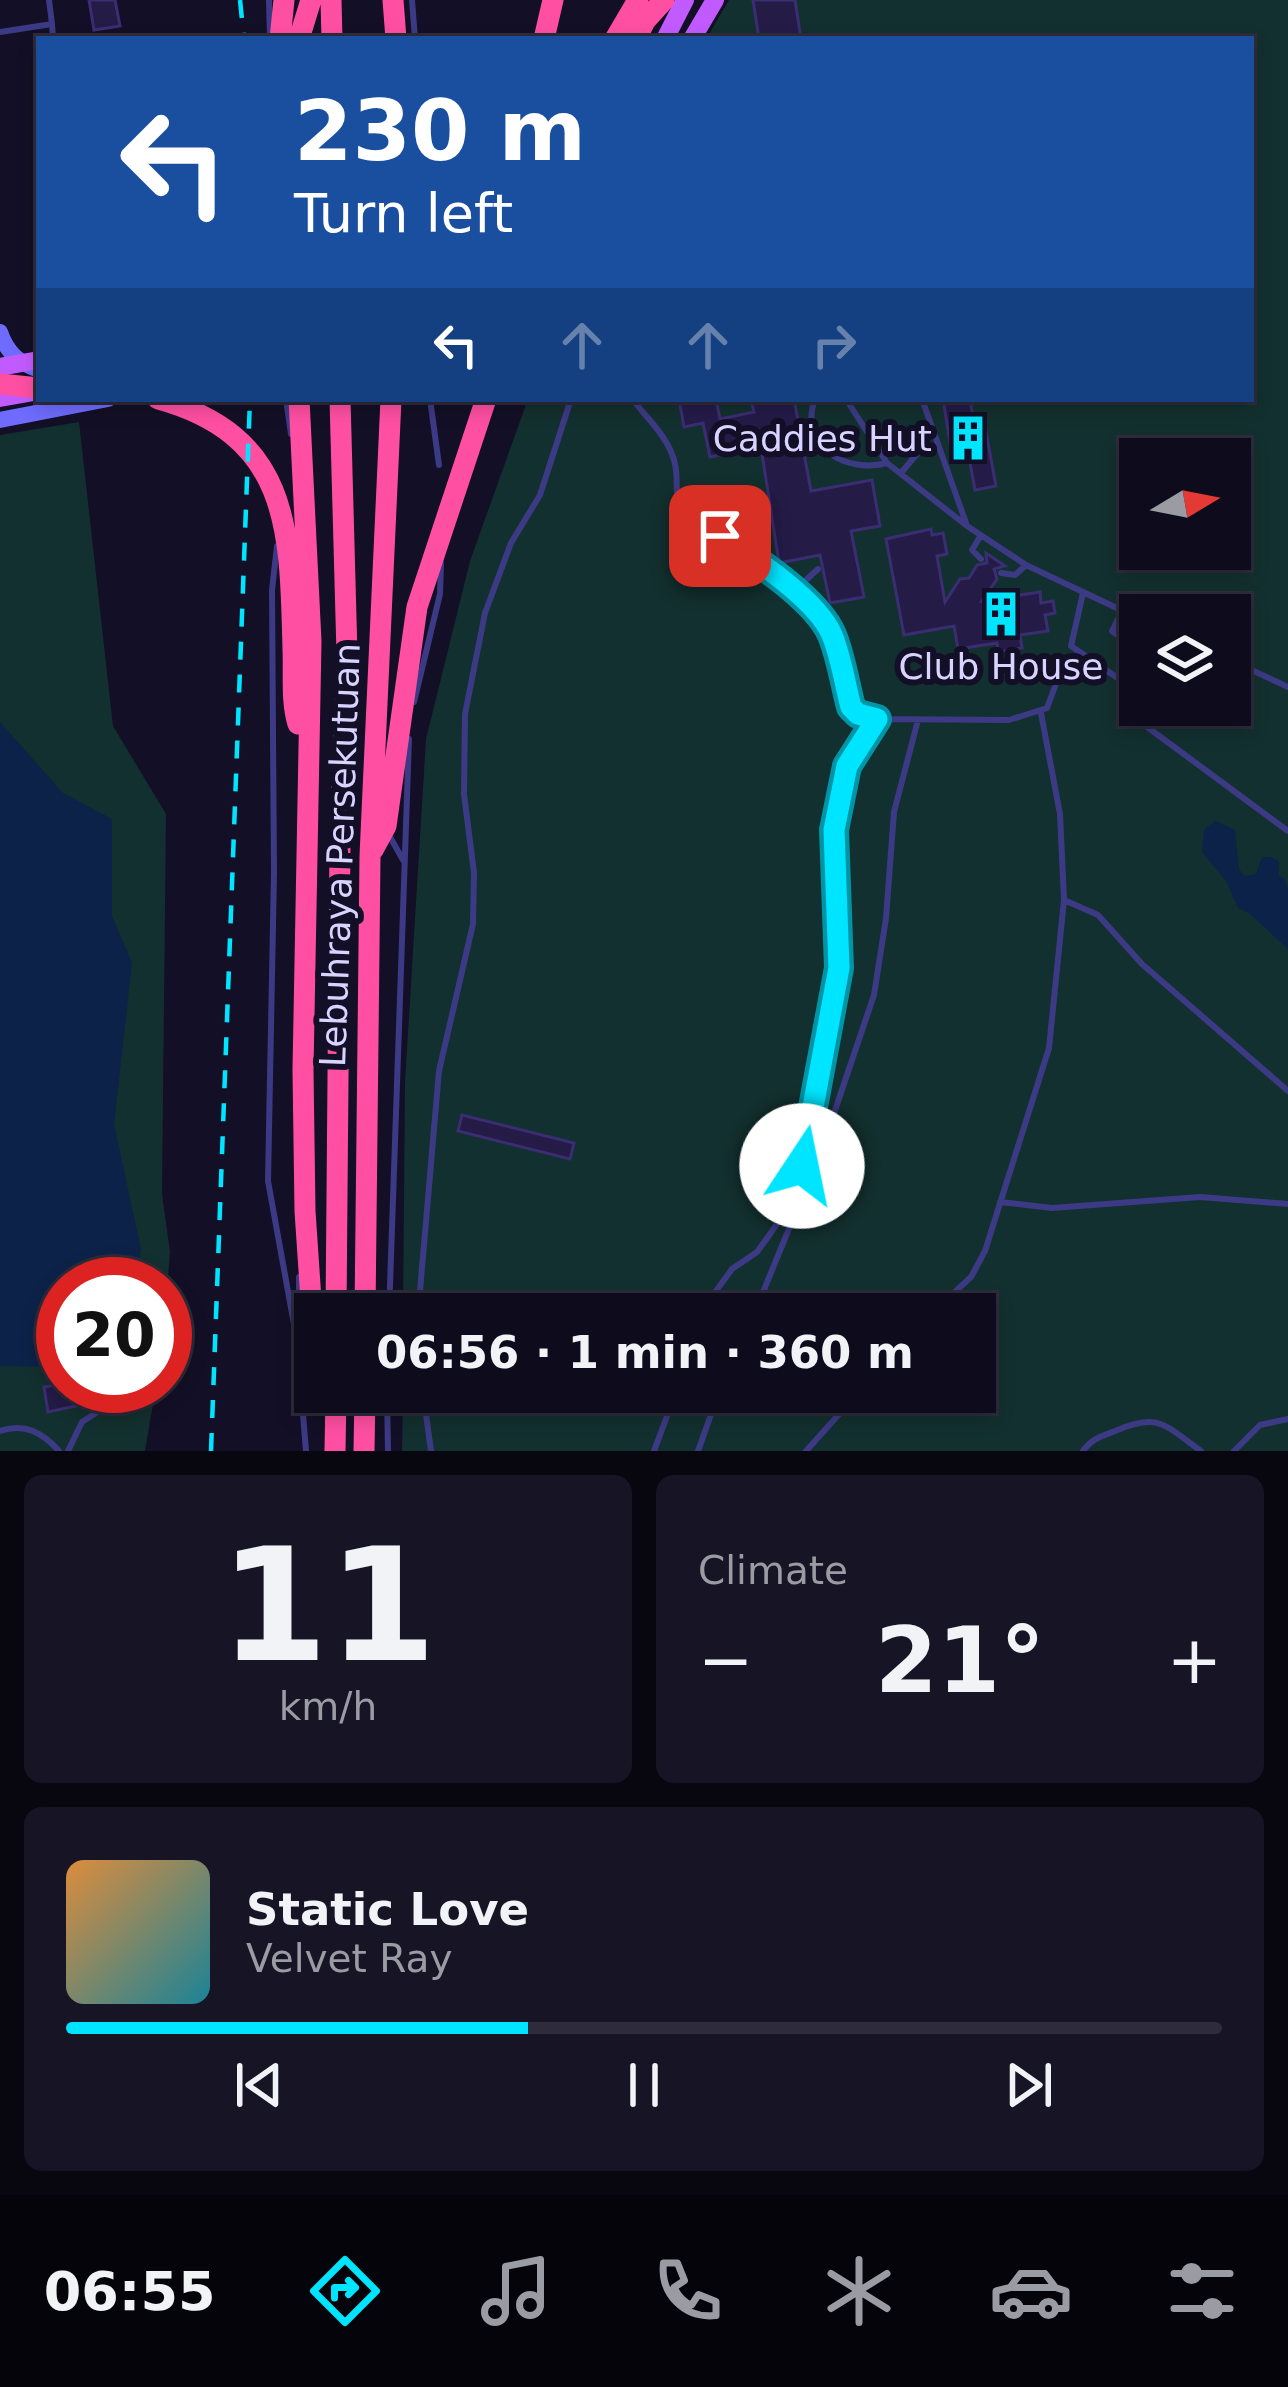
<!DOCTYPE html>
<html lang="en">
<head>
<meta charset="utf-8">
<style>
	body { margin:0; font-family:"DejaVu Sans",sans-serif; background:#171425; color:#f1f3f6; height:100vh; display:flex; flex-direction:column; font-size:45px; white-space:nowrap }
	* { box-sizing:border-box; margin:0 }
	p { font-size:39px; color:#9b9ba3 }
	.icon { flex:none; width:66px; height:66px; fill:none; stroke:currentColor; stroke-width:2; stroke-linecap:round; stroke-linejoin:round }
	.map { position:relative; height:1451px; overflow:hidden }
	.side { display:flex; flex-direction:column; gap:24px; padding:24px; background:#08060f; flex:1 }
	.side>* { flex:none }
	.top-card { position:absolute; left:36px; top:36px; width:1218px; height:366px; border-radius:0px; box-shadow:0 6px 18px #0003,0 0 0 3px #2e2b3b; background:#1a4fa0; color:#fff; overflow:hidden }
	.needle { width:78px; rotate:80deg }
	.controls { position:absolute; left:1119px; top:438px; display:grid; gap:24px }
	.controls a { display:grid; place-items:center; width:132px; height:132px; border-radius:0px; background:#0e0b1c; box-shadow:0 6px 18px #0003,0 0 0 3px #2e2b3b; font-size:60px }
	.speed { position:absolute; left:36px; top:1257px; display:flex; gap:24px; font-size:60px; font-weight:700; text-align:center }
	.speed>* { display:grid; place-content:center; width:156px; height:156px; border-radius:50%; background:#0e0b1c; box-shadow:0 6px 18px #0003,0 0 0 3px #2e2b3b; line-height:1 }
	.speed .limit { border:18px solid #d22; background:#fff; color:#111 }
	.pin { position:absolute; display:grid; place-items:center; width:102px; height:102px; color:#fff; margin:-51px; border-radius:24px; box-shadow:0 6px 18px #0006 }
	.me { position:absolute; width:132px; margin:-66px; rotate:11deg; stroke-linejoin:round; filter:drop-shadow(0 0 9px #0008) }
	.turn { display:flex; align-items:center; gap:42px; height:252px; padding:0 60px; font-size:54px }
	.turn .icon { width:156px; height:156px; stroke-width:2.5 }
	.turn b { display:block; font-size:84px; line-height:102px }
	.lanes { display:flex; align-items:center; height:114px; padding:0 60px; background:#0003; justify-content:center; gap:60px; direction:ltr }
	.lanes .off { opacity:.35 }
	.big { font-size:90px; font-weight:700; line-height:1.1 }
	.side .widget { flex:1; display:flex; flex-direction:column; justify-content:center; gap:18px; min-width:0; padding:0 42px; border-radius:18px; background:#171425 }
	.side .dial { align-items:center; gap:0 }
	.dial b { font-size:156px; line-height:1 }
	.song { display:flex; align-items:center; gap:36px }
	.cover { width:144px; height:144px; border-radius:18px; background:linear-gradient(135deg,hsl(30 70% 55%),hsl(190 70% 35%)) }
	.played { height:12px; border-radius:6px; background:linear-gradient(90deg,#00e5ff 40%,#2e2b3b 40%) }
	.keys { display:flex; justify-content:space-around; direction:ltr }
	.heat { display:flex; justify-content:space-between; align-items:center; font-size:66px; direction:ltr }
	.side .tiles { flex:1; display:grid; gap:24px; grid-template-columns:1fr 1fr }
	.widget:last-child { grid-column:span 2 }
	.trip { position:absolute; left:294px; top:1293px; width:702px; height:120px; border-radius:0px; background:#0e0b1c; box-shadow:0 6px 18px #0003,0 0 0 3px #2e2b3b; font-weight:700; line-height:120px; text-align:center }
	.tabs { display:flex; height:192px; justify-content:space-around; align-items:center; background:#06040b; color:#9b9ba3 }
	.tabs .icon { width:84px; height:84px }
	.tabs .current { color:#00e5ff }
	.tabs b { font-size:54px; color:#f1f3f6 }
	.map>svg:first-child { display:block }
	.green { fill:#12302f; fill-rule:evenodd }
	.water { fill:#0c2248 }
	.building { fill:#241b47; stroke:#3b2d73; stroke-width:3 }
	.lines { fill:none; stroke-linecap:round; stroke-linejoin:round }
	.lane { stroke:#3d3a85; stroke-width:6 }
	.secondary { stroke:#6f6bff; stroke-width:16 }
	.primary { stroke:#c25bff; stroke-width:18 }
	.highway { stroke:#ff4fa3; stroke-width:21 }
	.rail { stroke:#00e5ff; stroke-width:4.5; stroke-dasharray:18 15; stroke-linecap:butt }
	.route-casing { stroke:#0095a6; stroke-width:30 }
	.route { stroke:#00e5ff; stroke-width:21 }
	.labels { text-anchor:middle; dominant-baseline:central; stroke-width:12; stroke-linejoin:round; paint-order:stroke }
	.poi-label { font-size:36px; fill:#d9d4ff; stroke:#130f26; text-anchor:end }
	.street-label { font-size:36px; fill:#d9d4ff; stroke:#130f26 }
</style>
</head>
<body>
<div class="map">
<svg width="1288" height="1451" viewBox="0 0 1288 1451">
	<rect width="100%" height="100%" fill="#130f26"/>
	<!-- green -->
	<path class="green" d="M 729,0 L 1288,0 L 1288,1451 L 402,1451 L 403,1392 L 975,1392 L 975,1314 L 403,1314 L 405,1082 L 426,739 L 470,561 L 528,399 L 1251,399 L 1251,39 L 706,39 ZM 1140,459 L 1230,459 L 1230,549 L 1140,549 ZM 1140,615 L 1230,615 L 1230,705 L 1140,705 Z
		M 79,422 L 113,726 L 166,814 L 162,1194 L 170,1252 L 165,1317 L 165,1284 L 63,1284 L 63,1386 L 156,1386 L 145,1451 L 0,1451 L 0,435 Z"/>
	<!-- water -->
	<path class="water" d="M 0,722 L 63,793 L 112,819 L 112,916 L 132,963 L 114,1124 L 141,1249 L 134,1284 L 63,1284 L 63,1367 L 0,1366 Z
		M 1216,821 L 1235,830 L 1239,869 L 1244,876 L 1256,874 L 1262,857 L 1272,857 L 1279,862 L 1278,875 L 1284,878 L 1288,889 L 1288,949 L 1250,914 L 1238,908 L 1226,881 L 1202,852 L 1204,829 Z"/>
	<!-- building -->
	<path class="building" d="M 89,0 L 115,0 L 120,26 L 94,30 Z
		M 753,0 L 795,0 L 801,39 L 759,39 Z
		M 679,399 L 716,399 L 720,419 L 754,412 L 751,399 L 794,399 L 811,491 L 872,480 L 880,526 L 851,531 L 864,597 L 830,603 L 820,555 L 779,563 L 761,447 L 710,457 L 703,423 L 684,427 Z
		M 943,399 L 970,399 L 974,423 L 984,421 L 996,486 L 975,490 L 968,452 L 952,455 Z
		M 931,529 L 932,535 L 943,533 L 947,554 L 937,556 L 945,602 L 960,579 L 969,578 L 977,565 L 987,563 L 986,553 L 1005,566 L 994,569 L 997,579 L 982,601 L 1040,592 L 1041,603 L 1053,601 L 1055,613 L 1045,615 L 1048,631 L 1020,635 L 1022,648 L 998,652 L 997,643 L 958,649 L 954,626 L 904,635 L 886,539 Z
		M 462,1115 L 574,1143 L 570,1159 L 458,1131 Z
		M 63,1384 L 81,1386 L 85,1404 L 48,1412 L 44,1387 Z"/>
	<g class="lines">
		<!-- lane -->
		<path class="lane" d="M 49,0 L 52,24
			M 269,0 L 270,39
			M 412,0 L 415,39
			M 0,32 L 52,24 L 53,39
			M 286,399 L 291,434
			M 430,399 L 439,465
			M 632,399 C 648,419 670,439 675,464 C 679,481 673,498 683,512 C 724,548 787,573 823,619 C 841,641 844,681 851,707 L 858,714 L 877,719 L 1009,720 L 1047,708 L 1057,681
			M 815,399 C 798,446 845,474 887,463
			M 846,399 L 887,463 L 967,526 L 1026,565 L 1140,619
			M 922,399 L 966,523
			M 901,473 L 922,448
			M 981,535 L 972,550 L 981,559
			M 277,546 L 272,590 L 274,873 L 268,1181 L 297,1341 L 306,1451
			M 1001,573 L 1015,575 L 1026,565
			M 793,592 L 818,569
			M 1083,593 L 1071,646 L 1119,679 L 1124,677 L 1138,656 L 1134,647 L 1112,631 L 1122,611
			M 1230,660 L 1288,687
			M 414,702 L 440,594 L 441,563
			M 1139,721 L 1288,831
			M 389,835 L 403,860
			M 1064,900 L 1098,915 L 1142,964 L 1288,1091
			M 1000,1202 L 1052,1208 L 1200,1197 L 1288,1204
			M 299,1277 L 299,1330
			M 389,1314 L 409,739
			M 418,1314 L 439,1071 L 473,924 L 474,873 L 464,794 L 465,714 L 485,613 L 511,543 L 540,495 L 571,399
			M 710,1314 L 716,1291 L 732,1269 L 757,1252 L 780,1220 L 803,1166 L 839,968 L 834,829 L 847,766 L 877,719
			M 754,1314 L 823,1146 L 874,995 L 886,918 L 894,812 L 918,720
			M 931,1314 L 971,1277 L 985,1251 L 1049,1048 L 1064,900 L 1060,814 L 1041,713
			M 387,1392 L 388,1451
			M 423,1392 L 431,1451
			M 0,1431 C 25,1423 42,1432 59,1451
			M 68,1451 L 82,1422 L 110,1404
			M 654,1451 L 676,1392
			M 698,1451 L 719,1392
			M 806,1451 L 859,1392
			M 1083,1451 C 1091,1439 1102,1436 1115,1431 C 1160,1412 1164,1425 1201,1451
			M 1234,1451 L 1260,1425 L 1288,1419"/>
		<!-- secondary -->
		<path class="secondary" d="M 0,332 C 7,353 19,363 39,370
			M 0,420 L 108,399"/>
		<!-- primary -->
		<path class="primary" d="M 665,39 L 685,0
			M 692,39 L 715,0
			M 0,367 L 39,360
			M 0,398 L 34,392"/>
		<!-- highway -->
		<path class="highway" d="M 331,0 L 332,39
			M 393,0 L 396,39
			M 280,39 L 284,0
			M 299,39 L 311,0
			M 544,39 L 553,0
			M 615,39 L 638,0
			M 636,39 L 645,21 L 664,0
			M 0,384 L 39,388
			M 158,399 C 292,436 290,532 293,650 C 294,674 291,702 298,724
			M 299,399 L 311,641 L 303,1070 L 305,1211 L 315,1359
			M 373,850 L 386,826 L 417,607 L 486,399
			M 336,1314 L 340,841 L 347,654 L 340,399
			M 365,1314 L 370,856 L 391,399
			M 335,1451 L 336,1392
			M 364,1451 L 365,1392"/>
		<!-- rail -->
		<path class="rail" d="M 240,0 L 244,39
			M 211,1451 L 250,399"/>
	</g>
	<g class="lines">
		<!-- route casing -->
		<g class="route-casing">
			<path id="route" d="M 720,536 C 752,557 817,599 832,635 C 841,657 845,684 851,707 L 858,714 L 877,719 L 847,766 L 834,830 L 839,968 L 802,1166"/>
		</g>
		<!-- route -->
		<use href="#route" class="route"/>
	</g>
	<!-- icons -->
	<defs>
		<g id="building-bare" transform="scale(3.6)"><path d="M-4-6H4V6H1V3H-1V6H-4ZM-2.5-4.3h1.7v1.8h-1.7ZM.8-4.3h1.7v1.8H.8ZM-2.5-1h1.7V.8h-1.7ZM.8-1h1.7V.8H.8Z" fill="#00e5ff" stroke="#130f26" stroke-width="2.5" paint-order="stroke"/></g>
	</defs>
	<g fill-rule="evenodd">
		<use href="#building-bare" x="968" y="438"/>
		<use href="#building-bare" x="1001" y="614"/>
	</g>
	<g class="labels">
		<!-- poi labels -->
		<g class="poi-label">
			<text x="932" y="438">Caddies Hut</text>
			<text x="1001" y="666" text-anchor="middle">Club House</text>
		</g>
		<!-- street labels -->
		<g class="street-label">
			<text transform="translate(340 855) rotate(-88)">Lebuhraya Persekutuan</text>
		</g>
	</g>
</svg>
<div class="controls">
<a><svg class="needle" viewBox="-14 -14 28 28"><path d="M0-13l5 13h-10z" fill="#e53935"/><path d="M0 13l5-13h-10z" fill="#9b9ba3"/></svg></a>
<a><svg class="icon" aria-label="layers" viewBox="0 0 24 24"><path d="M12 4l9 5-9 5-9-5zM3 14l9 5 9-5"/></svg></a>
</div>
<div class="speed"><div class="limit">20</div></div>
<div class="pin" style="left:720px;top:536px;background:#d93025"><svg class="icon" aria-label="arrive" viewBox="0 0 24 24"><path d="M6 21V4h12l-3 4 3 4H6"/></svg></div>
<svg class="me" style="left:802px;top:1166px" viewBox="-20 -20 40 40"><circle r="19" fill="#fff"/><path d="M0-13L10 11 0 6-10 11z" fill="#00e5ff"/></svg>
<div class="trip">06:56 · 1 min · 360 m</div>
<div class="top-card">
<div class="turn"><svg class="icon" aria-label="left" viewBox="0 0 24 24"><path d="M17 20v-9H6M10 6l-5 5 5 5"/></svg><div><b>230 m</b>Turn left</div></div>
<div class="lanes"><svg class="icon" aria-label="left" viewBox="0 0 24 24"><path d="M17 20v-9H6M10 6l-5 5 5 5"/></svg><svg class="icon off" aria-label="ahead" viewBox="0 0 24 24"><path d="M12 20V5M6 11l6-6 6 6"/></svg><svg class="icon off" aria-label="ahead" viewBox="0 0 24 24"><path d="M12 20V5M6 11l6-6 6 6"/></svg><svg class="icon off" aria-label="right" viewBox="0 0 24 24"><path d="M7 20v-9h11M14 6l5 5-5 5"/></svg></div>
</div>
</div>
<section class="side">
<div class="tiles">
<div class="widget dial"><b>11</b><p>km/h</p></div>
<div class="widget"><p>Climate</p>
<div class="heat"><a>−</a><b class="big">21°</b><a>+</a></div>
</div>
<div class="widget">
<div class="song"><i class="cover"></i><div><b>Static Love</b><p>Velvet Ray</p></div></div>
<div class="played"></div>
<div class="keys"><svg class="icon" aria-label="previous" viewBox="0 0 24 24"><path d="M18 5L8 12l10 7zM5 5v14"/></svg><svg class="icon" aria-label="pause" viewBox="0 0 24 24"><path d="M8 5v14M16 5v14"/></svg><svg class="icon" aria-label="next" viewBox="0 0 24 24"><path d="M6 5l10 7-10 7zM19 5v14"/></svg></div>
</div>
</div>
</section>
<nav class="tabs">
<b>06:55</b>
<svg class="icon current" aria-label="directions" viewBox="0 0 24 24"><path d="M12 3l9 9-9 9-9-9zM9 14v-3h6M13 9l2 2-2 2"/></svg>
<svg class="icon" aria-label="music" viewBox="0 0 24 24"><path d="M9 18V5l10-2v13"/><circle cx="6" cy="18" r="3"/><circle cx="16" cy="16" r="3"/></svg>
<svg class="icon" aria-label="phone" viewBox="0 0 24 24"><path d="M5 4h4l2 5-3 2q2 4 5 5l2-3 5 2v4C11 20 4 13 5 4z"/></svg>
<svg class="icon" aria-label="climate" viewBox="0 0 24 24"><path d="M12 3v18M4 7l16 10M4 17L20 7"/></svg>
<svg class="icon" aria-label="car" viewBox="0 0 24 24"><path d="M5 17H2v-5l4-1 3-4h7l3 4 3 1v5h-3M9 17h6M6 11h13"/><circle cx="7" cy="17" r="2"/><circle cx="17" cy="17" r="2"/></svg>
<svg class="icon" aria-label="filters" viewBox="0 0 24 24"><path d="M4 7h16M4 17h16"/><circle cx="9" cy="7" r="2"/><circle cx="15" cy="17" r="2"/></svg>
</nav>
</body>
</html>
